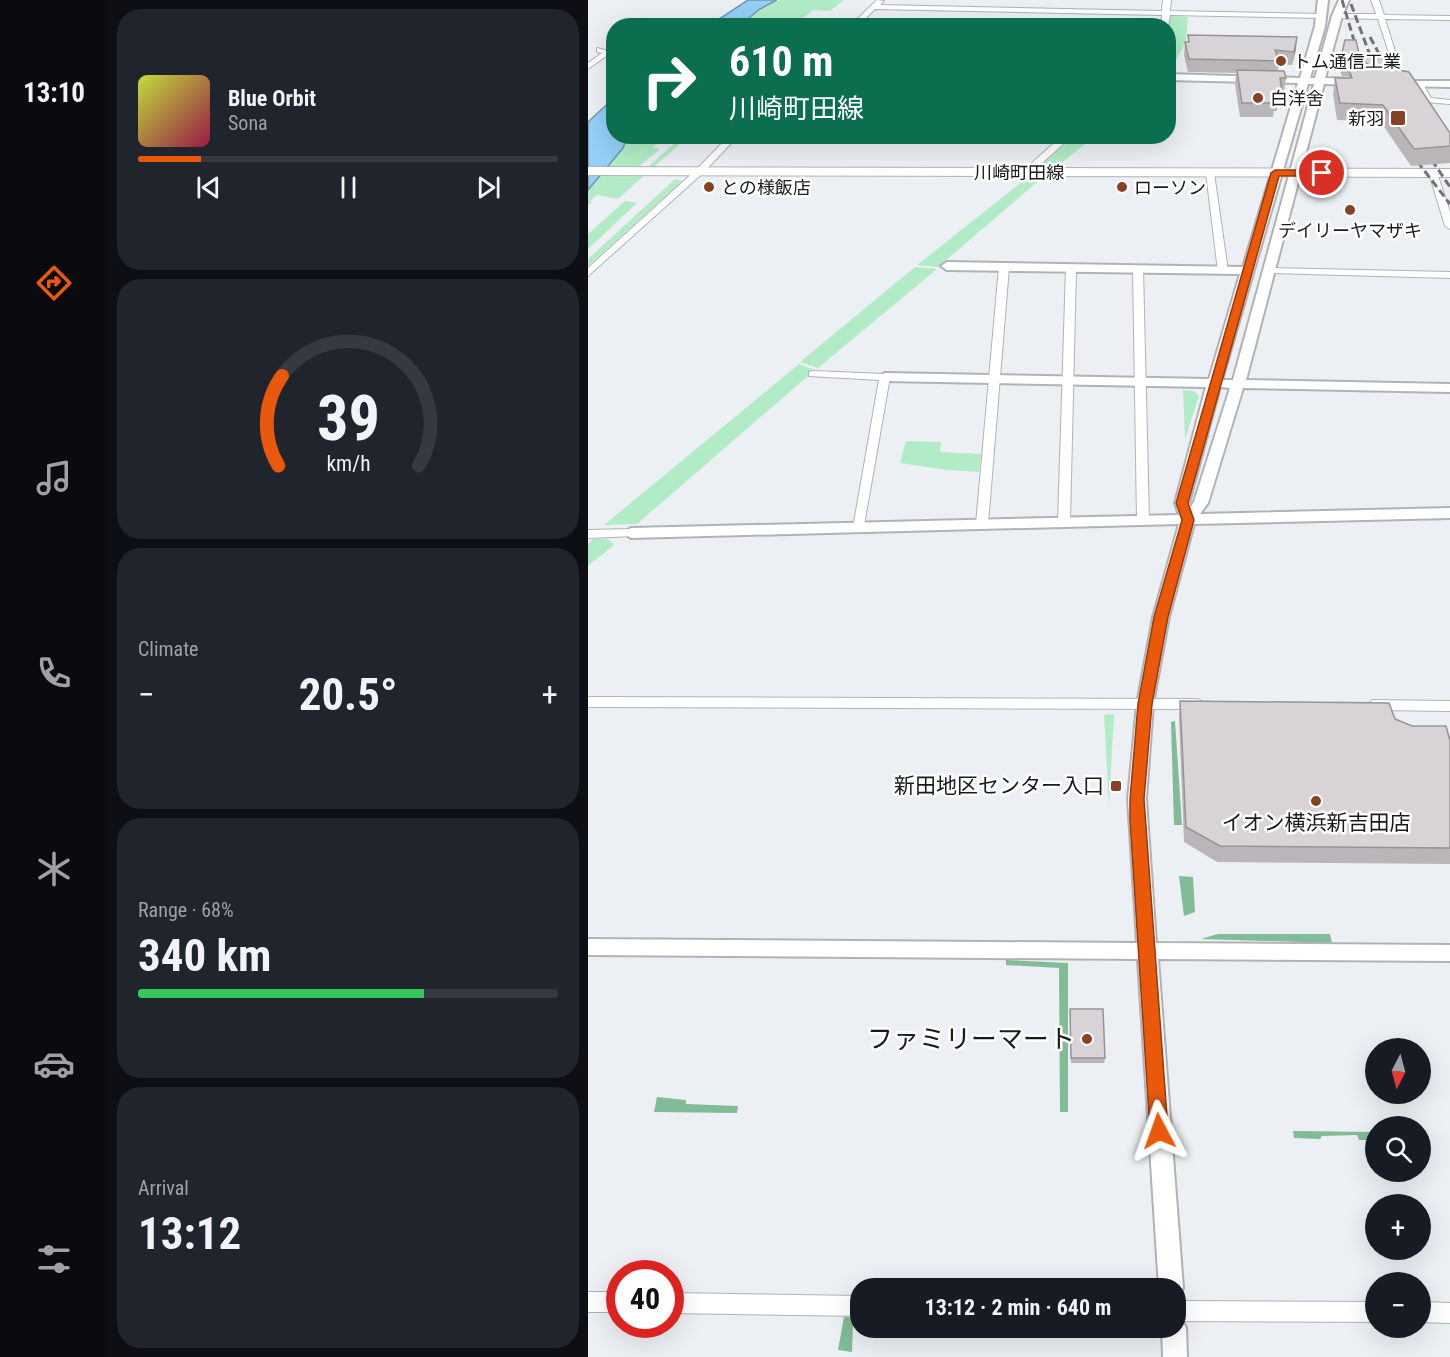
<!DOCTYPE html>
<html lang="en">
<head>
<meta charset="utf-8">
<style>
	body { margin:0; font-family:"Roboto Condensed","Noto Sans JP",sans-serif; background:#20242c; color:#f1f3f6; height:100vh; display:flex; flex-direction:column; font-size:22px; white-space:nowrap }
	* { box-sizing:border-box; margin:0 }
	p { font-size:20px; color:#9ea1a6 }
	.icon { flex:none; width:33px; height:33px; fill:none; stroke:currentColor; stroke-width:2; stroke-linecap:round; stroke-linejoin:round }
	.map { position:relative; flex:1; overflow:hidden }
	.side { display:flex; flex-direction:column; gap:9px; padding:9px; background:#0d0f14; width:480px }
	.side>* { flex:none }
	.banner { position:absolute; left:18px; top:18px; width:570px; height:126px; border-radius:24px; box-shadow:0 6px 24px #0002; background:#0b6e4f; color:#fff; overflow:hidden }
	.needle { width:39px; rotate:186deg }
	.buttons { position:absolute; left:777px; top:1038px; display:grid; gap:12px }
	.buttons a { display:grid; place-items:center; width:66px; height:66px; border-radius:50%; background:#171b24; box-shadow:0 6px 24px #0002; font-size:30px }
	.speed { position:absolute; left:18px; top:1260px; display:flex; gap:12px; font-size:30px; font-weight:700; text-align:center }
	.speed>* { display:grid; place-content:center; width:78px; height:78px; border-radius:50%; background:#171b24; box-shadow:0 6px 24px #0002; line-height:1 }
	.speed .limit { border:9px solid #d22; background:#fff; color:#111 }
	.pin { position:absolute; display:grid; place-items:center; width:51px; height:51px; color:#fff; margin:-26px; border:3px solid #fff; border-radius:50%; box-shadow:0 2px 6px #0007 }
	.me { position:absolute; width:66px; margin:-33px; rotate:356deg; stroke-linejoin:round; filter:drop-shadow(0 0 4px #0008) }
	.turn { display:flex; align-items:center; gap:21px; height:126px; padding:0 24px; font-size:27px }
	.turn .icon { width:78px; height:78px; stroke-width:2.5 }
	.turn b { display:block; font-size:42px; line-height:51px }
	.big { font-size:45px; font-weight:700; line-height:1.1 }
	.side .widget { flex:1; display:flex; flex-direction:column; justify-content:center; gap:9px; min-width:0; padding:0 21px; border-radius:24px; background:#20242c }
	.side .dial { align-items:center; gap:0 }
	.dial svg { height:156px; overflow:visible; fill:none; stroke:#363941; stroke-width:7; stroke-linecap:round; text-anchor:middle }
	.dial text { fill:#f1f3f6; stroke:none }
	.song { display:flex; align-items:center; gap:18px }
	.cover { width:72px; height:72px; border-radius:9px; background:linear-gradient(135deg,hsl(70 70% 55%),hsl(340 70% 35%)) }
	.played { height:6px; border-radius:3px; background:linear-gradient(90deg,#ea580c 15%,#363941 15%) }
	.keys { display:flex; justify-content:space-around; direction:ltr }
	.heat { display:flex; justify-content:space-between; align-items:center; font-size:33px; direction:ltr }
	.charge { height:9px; border-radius:4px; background:linear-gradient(90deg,#34c759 68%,#363941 0) }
	.trip { position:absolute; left:262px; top:1278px; width:336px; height:60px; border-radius:24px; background:#171b24; box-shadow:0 6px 24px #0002; font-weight:700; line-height:60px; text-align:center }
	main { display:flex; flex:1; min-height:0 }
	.tab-bar { display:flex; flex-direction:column; width:108px; justify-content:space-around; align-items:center; background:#090b0e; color:#9ea1a6 }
	.tab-bar .icon { width:42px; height:42px }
	.tab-bar .selected { color:#ea580c }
	.tab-bar b { font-size:27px; color:#f1f3f6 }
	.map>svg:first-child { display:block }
	.green { fill:#b1ecc6 }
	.forest { fill:#81bc96 }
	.water { fill:#94cff6; stroke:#6f99b4; stroke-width:1.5 }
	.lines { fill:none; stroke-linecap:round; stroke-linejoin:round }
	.minor-casing { stroke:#afb3b7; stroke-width:2 }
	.tertiary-casing { stroke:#afb3b7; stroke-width:4 }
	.secondary-casing { stroke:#afb3b7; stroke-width:2 }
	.minor { fill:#fff; fill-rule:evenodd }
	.tertiary { fill:#fff; fill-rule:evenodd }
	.secondary { fill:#fff; fill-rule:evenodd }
	.rail { stroke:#707274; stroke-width:3; stroke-dasharray:8 4; stroke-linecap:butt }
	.wall { fill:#bab5b8 }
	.shaded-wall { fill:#979496 }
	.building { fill:#d8d3d6; stroke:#979496; stroke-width:1.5 }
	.route { fill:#ea580c; stroke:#983908; stroke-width:1.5 }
	.poi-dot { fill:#894121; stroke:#fff; stroke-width:2 }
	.labels { text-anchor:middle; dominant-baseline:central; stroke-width:5; stroke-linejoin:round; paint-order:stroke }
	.far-poi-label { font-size:18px; fill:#191a1b; stroke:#fff; text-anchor:start }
	.far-street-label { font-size:18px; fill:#191a1b; stroke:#fff }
	.poi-label { font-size:21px; fill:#191a1b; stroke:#fff; text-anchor:end }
	.near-poi-label { font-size:26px; fill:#191a1b; stroke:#fff; text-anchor:end }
</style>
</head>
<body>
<main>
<nav class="tab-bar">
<b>13:10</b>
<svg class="icon selected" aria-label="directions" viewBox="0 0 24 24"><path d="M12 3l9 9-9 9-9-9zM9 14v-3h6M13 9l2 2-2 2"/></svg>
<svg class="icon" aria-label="music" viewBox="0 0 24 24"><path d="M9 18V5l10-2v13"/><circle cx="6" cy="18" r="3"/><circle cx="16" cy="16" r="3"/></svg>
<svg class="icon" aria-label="phone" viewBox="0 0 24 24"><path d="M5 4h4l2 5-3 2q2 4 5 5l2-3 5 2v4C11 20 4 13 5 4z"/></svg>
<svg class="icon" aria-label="climate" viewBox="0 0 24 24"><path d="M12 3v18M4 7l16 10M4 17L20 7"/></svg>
<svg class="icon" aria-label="car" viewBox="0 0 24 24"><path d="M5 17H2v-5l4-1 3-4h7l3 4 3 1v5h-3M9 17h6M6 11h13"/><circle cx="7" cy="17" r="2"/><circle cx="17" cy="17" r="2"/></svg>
<svg class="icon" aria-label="filters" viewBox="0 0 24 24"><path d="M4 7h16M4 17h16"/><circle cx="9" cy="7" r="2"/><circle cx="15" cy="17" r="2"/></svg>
</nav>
<section class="side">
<div class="widget">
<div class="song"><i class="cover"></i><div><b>Blue Orbit</b><p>Sona</p></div></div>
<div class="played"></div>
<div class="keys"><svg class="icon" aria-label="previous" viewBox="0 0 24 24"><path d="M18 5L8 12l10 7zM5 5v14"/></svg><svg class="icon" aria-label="pause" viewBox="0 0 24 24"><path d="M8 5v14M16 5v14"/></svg><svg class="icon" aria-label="next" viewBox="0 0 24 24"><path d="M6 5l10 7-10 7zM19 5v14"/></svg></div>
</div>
<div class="widget dial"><svg viewBox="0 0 100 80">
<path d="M14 69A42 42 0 1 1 86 69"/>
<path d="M14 69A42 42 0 0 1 16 23" stroke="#ea580c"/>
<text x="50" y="56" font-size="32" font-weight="700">39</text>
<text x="50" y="72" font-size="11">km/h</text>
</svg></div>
<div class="widget"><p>Climate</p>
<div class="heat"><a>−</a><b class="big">20.5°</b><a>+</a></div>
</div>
<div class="widget"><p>Range · 68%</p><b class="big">340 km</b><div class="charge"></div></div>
<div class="widget"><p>Arrival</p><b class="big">13:12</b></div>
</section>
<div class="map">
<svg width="862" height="1357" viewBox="0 0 862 1357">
	<rect width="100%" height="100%" fill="#ecf0f4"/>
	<!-- green -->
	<path class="green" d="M 192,0 L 256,0 L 242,11 L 225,10 L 207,25 L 158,25 L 158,22 L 173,9 Z
		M 581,16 L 600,17 L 598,42 L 581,72 Z
		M 39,137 L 81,137 L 64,147 L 72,149 L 42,174 L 53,173 L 90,140 L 95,141 L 30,199 L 9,195 L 2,201 L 4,202 L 0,206 L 0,190 L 35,148 Z
		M 486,137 L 506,137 L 471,165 L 452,165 Z
		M 440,177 L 455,177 L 350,267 L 329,265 Z
		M 87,179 L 94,181 L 0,266 L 0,259 Z
		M 37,201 L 49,203 L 0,249 L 0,234 Z
		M 327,267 L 349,269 L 230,368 L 212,362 Z
		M 211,364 L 227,370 L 49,524 L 16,525 Z
		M 595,390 L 606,391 L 611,396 L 597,439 Z
		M 318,441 L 353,442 L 352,452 L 393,454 L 391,472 L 360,470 L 312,463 Z
		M 5,539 L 20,539 L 26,545 L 0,566 L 0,544 Z
		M 526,714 L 521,805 L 516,715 Z"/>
	<!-- forest -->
	<path class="forest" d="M 587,721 L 594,825 L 586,825 L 583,722 Z
		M 591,876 L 605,877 L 607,912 L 596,916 Z
		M 630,934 L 742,934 L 744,943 L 613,939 Z
		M 418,960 L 480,963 L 480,1112 L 472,1112 L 471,968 L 418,965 Z
		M 69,1097 L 98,1100 L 98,1104 L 150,1106 L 149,1113 L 66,1112 Z
		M 705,1131 L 787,1132 L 787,1140 L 771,1140 L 769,1135 L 734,1136 L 732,1139 L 706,1138 Z
		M 256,1317 L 273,1318 L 273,1325 L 265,1326 L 264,1352 L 250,1350 Z"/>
	<!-- water -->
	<path class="water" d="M 160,0 L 189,0 L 172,9 L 156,22 L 156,25 L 122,25 Z
		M 25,99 L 26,136 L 39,137 L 35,148 L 0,190 L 0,122 Z"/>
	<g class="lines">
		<!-- minor casing -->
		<g class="minor-casing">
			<path id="minor" d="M 289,0 L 296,1 L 292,5 L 574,11 L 575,0 L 583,0 L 582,11 L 734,14 L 738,16 L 734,18 L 582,15 L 580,26 L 573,26 L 574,15 L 287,9 L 270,26 L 262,26 Z
				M 783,0 L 791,0 L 796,15 L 862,16 L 862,20 L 797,19 L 815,77 L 808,75 L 790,19 L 749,18 L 745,16 L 749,14 L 788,14 Z
				M 9,48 L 24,52 L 0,69 L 0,63 L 14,53 L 9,52 Z
				M 828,82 L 834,82 L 843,98 L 862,100 L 862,104 L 837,102 L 827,84 Z
				M 141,136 L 150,136 L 115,173 L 0,276 L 0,268 L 109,169 Z
				M 474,136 L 484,136 L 442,174 L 436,174 L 436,170 Z
				M 622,170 L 626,173 L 640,271 L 635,274 L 630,271 L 618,173 Z
				M 845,170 L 849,173 L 862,212 L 862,229 L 857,226 L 841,173 Z
				M 416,264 L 421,267 L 400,524 L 394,528 L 388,524 L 411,267 Z
				M 483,265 L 488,268 L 482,522 L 476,526 L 470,522 L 478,268 Z
				M 550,266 L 555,269 L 561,520 L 555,524 L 549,520 L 545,269 Z
				M 681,268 L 862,272 L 862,278 L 678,273 L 676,271 Z
				M 225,371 L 297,374 L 302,377 L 275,531 L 267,531 L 265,528 L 291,380 L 221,376 L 221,372 Z
				M 43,529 L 49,533 L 47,536 L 0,538 L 0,530 Z
				M 0,697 L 610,699 L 617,704 L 610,709 L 0,707 Z
				M 785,700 L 862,701 L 862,711 L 785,710 L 778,705 Z
				M 0,1292 L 32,1292 L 32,1312 L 0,1312 Z
				M 82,1293 L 273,1296 L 273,1316 L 82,1313 Z
				M 588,1301 L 788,1302 L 788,1322 L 588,1321 Z
				M 832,1302 L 862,1303 L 862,1323 L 832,1322 Z"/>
		</g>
		<!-- tertiary casing -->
		<g class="tertiary-casing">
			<path id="tertiary" d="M 730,0 L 740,0 L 737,26 L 722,78 L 727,78 L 744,16 L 751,0 L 761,0 L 754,16 L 737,78 L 768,79 L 773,82 L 768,85 L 736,84 L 658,380 L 862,384 L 862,392 L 655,388 L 620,503 L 612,514 L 862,508 L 862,518 L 606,524 L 581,617 L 565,704 L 558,799 L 568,943 L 862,945 L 862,961 L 570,959 L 595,1288 L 591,1296 L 588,1297 L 588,1288 L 571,1288 L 550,959 L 0,955 L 0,939 L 549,943 L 540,799 L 549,704 L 565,617 L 591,524 L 43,538 L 36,533 L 43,528 L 591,515 L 587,503 L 618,387 L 297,381 L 290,377 L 297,373 L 621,379 L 652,274 L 359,270 L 353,266 L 359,262 L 655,267 L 710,83 L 580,80 L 580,74 L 712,78 L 727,26 ZM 720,84 L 726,84 L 645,380 L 634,380 ZM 632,387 L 642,388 L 606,502 L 603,507 L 601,503 Z
				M 811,81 L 862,81 L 862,87 L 815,86 L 811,85 Z
				M 588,1317 L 594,1320 L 598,1328 L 599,1357 L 575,1357 L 574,1328 L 588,1328 Z"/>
		</g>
		<!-- secondary casing -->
		<g class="secondary-casing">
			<path id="secondary" d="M 0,167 L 862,169 L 862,177 L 0,175 Z"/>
		</g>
		<!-- minor -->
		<use href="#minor" class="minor"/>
		<!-- tertiary -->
		<use href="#tertiary" class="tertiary"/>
		<!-- secondary -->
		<use href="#secondary" class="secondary"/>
		<!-- rail -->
		<path class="rail" d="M 754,0 L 770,54
			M 763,4 L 789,74
			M 782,37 L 802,74
			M 837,150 L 862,187
			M 822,152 L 862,204"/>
	</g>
	<!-- wall -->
	<path class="wall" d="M 600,35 L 709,37 L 704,65 L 691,64 L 690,71 L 698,78 L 696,91 L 694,91 L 692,104 L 690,104 L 689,111 L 686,111 L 685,117 L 652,117 L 647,84 L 648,73 L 600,72 L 596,55 L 597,42 L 600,42 Z
		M 754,53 L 812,70 L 862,133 L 862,163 L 823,166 L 792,121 L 749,120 L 745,94 L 747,78 L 760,78 L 760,76 L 754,76 L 751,69 Z
		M 592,701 L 807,719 L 862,741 L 862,864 L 629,862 L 596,842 L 591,717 Z
		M 482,1009 L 517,1058 L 516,1063 L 483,1063 Z"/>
	<!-- shaded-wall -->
	<path class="shaded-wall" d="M 709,37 L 708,50 L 704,65 L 706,52 Z"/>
	<!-- building -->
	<path class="building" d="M 600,35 L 709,37 L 706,52 L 687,50 L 691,61 L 601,59 L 597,42 L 601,42 Z
		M 757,40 L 768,40 L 772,58 L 809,59 L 812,70 L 821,72 L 862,133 L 862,146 L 826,149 L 795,105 L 752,103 L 747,78 L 764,78 L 761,70 L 775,71 L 782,66 L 775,60 L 757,60 L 754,53 Z
		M 649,70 L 696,71 L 698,78 L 692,78 L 694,91 L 690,91 L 690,97 L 687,97 L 687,103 L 654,103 Z
		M 592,701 L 801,703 L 807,719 L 824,726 L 858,726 L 862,741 L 862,848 L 632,846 L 598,827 Z
		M 482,1009 L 515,1009 L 517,1058 L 483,1058 Z"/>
	<!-- route -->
	<path class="route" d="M 687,170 L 734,170 L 739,173 L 734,176 L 691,176 L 600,503 L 606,520 L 580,617 L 564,704 L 556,799 L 580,1131 L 578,1137 L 571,1140 L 565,1137 L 562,1131 L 542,820 L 542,799 L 550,704 L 566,617 L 594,520 L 588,503 L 683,173 Z"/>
	<!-- markers -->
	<g class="poi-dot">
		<circle cx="693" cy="61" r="6"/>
		<circle cx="670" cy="98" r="6"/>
		<rect x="802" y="110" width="16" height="16" rx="3"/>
		<circle cx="121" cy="187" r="6"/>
		<circle cx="534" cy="187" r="6"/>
		<circle cx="762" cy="210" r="6"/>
		<rect x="522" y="780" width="12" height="12" rx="3"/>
		<circle cx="728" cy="801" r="6"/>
		<circle cx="499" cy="1039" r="6"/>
	</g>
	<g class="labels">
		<!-- far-poi labels -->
		<g class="far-poi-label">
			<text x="705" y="61">トム通信工業</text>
			<text x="682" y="98">白洋舍</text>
			<text x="796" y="118" text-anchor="end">新羽</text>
			<text x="133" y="187">との様飯店</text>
			<text x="546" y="187">ローソン</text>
			<text x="762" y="230" text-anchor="middle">デイリーヤマザキ</text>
		</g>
		<!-- far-street labels -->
		<g class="far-street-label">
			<text x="431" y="172">川崎町田線</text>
		</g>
		<!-- poi labels -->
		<g class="poi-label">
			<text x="516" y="786">新田地区センター入口</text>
			<text x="728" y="823" text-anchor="middle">イオン横浜新吉田店</text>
		</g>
		<!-- near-poi labels -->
		<g class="near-poi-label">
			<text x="487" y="1039">ファミリーマート</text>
		</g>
	</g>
</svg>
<div class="buttons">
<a><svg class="needle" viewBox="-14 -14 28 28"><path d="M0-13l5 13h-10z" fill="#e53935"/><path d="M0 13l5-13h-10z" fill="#9ea1a6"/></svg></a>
<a><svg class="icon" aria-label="search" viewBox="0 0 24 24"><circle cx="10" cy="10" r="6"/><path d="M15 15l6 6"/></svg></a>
<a>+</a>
<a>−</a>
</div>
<div class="speed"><div class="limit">40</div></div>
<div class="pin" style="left:734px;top:173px;background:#d93025"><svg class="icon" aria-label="arrive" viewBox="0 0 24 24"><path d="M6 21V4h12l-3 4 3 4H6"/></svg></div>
<svg class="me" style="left:571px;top:1131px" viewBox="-20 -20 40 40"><path d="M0-17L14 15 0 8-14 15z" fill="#ea580c" stroke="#fff" stroke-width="4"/></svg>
<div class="trip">13:12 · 2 min · 640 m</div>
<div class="banner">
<div class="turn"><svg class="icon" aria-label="right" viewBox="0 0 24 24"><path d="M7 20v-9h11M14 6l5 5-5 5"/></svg><div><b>610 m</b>川崎町田線</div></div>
</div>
</div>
</main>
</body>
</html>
